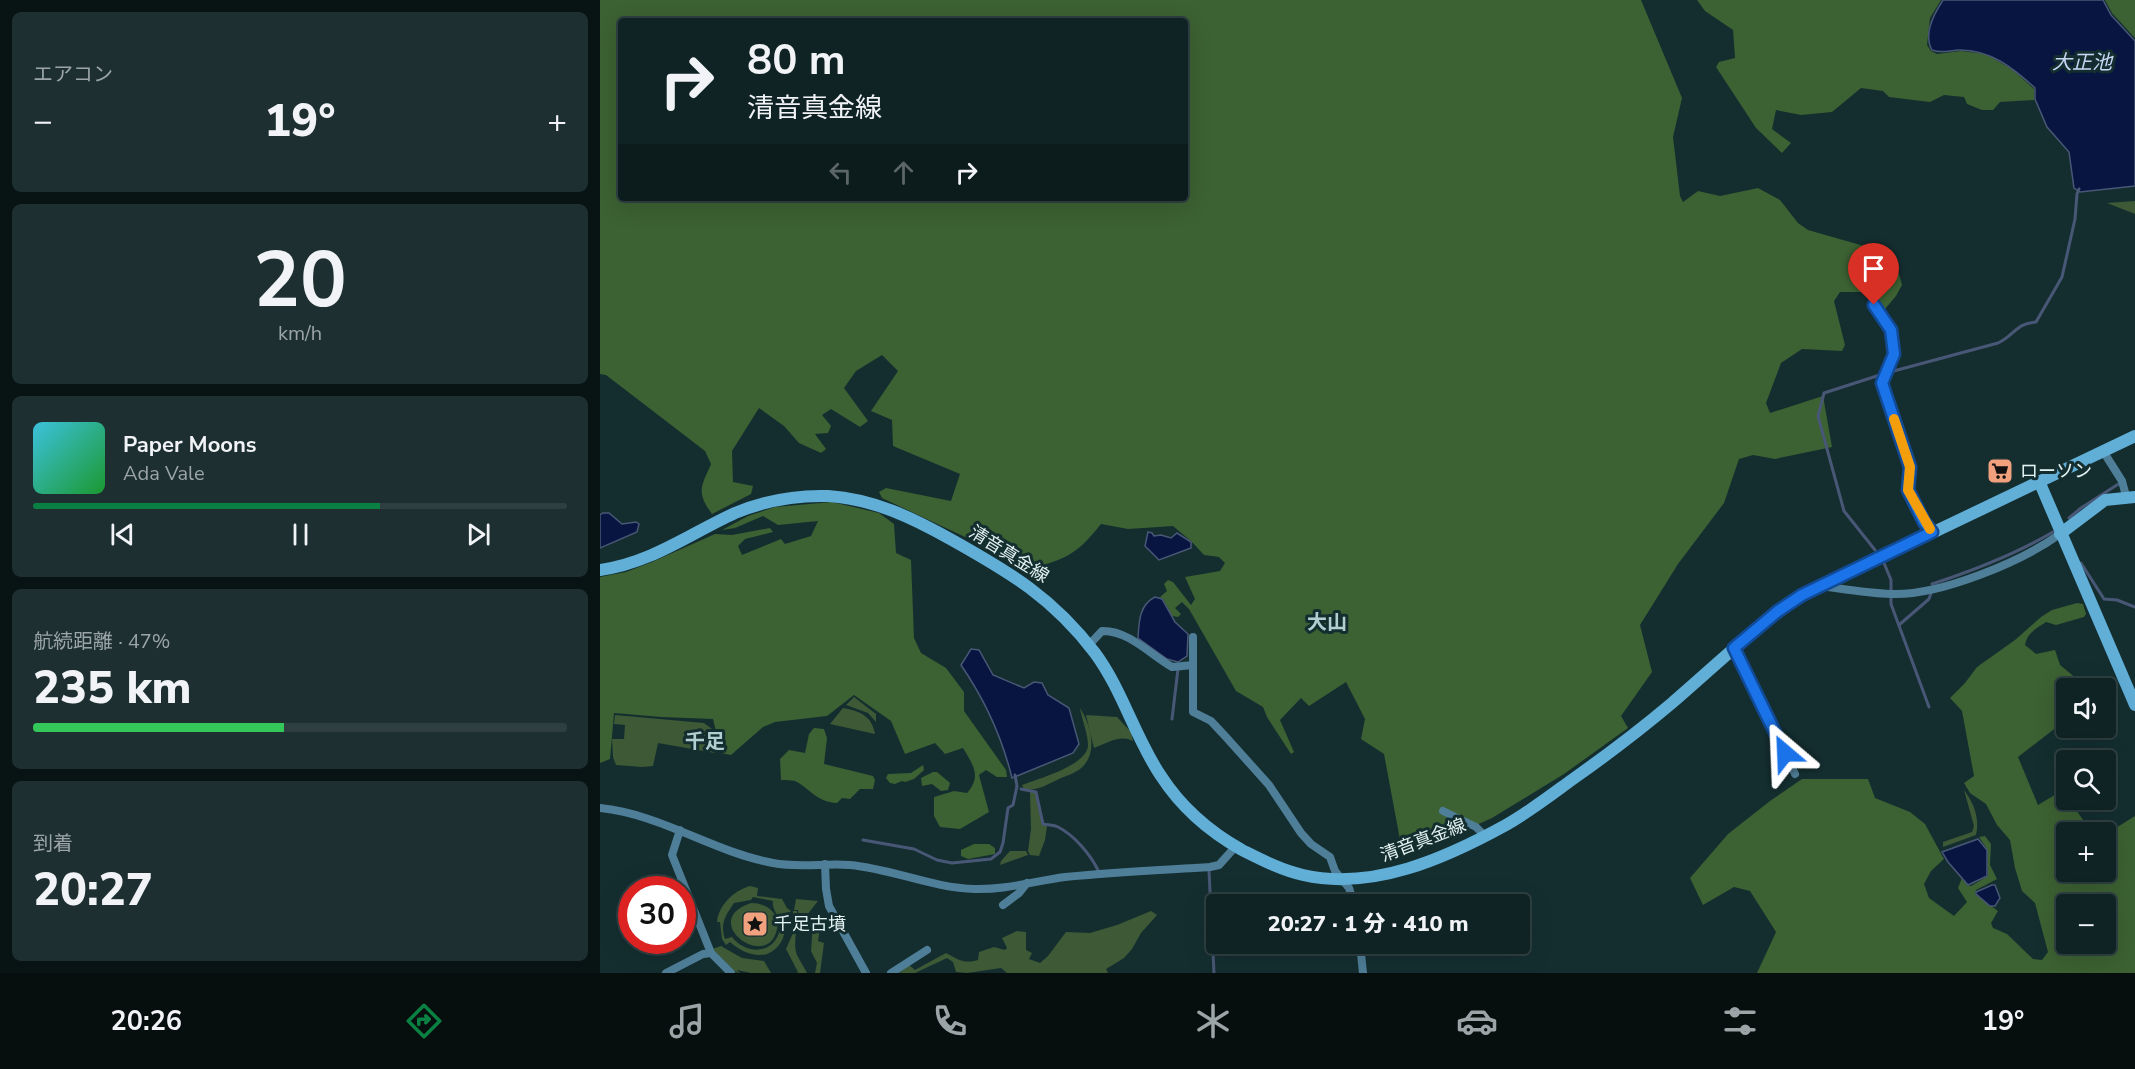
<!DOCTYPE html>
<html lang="ja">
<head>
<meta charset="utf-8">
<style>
	body { margin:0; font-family:"Nunito Sans","Noto Sans JP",sans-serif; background:#1d2f31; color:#f1f3f6; height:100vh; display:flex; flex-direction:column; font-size:22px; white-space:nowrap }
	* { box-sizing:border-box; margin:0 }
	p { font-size:20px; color:#9ba4a6 }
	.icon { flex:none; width:33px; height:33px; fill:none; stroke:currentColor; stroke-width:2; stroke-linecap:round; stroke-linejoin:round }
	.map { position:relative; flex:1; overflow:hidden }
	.side { display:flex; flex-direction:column; gap:12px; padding:12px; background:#081314; width:600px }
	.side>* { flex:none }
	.hud { position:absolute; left:18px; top:18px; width:570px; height:183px; border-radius:6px; box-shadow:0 6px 24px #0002,0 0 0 2px #2f3f41; background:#0f2224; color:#f1f3f6; overflow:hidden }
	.tools { position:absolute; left:1456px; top:678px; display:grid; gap:12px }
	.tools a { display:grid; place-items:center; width:60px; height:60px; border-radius:6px; background:#0f2224; box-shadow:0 6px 24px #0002,0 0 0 2px #2f3f41; font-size:30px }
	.speed { position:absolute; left:18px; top:876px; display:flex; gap:12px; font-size:30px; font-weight:700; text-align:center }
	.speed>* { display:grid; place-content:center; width:78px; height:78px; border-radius:50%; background:#0f2224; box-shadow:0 6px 24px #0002,0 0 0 2px #2f3f41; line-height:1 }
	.speed .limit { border:9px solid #d22; background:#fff; color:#111 }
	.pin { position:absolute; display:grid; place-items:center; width:51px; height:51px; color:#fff; margin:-62px -26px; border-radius:50% 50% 50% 0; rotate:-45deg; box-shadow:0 0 6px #0007 }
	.pin .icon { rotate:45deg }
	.me { position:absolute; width:66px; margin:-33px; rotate:334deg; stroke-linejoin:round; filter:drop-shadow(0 0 4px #0008) }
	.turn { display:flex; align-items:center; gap:21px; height:126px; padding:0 30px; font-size:27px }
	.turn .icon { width:78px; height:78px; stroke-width:2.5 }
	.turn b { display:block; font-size:42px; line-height:51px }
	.lanes { display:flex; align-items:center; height:57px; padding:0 30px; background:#0003; justify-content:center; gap:30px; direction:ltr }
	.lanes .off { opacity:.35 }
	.big { font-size:45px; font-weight:800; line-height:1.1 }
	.side .widget { flex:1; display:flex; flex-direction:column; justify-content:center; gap:9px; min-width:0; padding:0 21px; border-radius:9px; background:#1d2f31 }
	.side .dial { align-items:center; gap:0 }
	.dial b { font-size:78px; line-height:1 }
	.song { display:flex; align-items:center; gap:18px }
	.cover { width:72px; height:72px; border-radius:9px; background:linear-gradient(135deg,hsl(190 70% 55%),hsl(130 70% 35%)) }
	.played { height:6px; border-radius:3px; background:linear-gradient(90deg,#0b8043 65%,#2f3f41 65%) }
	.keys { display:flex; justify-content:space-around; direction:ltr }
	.heat { display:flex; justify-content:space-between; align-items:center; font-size:33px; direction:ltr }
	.charge { height:9px; border-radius:4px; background:linear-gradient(90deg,#34c759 47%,#2f3f41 0) }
	.trip { position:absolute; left:606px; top:894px; width:324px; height:60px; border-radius:6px; background:#0f2224; box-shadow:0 6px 24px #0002,0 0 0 2px #2f3f41; font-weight:800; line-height:60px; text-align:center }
	.menu { display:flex; height:96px; justify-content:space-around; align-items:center; background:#060e0e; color:#9ba4a6 }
	.menu .icon { width:42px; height:42px }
	.menu .on { color:#0b8043 }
	.menu b { font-size:27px; color:#f1f3f6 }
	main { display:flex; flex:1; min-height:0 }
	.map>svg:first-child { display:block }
	.green { fill:#3d5935; fill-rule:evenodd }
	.forest { fill:#3c6132; fill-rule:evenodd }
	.water { fill:#071540; stroke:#495776; stroke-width:1.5 }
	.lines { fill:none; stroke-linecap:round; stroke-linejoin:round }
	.stream { stroke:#495776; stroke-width:3 }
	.street { stroke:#4f7e98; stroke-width:8 }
	.secondary { stroke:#61aed7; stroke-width:12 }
	.route-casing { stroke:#114b97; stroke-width:15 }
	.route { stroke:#1a73e8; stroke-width:10 }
	.slow { stroke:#f59e0b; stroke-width:10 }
	.labels { text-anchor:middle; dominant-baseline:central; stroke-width:6; stroke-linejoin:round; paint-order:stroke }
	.poi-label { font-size:18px; fill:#e3f2f3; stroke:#142e30; text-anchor:start }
	.street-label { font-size:18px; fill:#e3f2f3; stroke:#142e30 }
	.water-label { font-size:20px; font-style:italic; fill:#c8d6f5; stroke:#142e30 }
	.neighbourhood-label { font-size:20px; font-weight:bold; fill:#b1cfd1; stroke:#142e30 }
</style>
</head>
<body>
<main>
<section class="side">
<div class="widget"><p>エアコン</p>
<div class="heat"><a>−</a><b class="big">19°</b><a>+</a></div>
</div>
<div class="widget dial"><b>20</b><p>km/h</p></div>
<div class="widget">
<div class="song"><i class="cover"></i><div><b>Paper Moons</b><p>Ada Vale</p></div></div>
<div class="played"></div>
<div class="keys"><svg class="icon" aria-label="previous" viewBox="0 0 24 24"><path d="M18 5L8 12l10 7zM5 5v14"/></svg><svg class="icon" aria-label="pause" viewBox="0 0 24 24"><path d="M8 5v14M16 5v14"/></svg><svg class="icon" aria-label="next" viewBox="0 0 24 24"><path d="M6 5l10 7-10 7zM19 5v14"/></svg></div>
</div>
<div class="widget"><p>航続距離 · 47%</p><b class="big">235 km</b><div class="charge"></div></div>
<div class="widget"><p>到着</p><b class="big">20:27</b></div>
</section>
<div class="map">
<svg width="1535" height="973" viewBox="0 0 1535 973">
	<rect width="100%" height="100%" fill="#142e30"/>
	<!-- green -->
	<path class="green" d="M 1535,201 L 1535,214 L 1507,203 Z
		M 254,697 L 276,714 L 276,722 L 268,713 L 246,705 Z
		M 243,708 C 260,711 272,716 275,734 L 230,724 Z
		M 480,708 C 491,725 499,754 480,769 C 475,773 466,776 459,779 C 446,785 438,791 424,789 L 422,785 C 438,779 488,765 488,745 C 488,734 482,720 480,708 Z
		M 15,715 L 104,723 L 112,729 L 115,753 L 58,743 L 53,766 L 42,767 L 16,765 L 13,757 L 12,739 L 24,739 L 25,725 L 14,724 Z
		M 486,715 L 517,717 L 531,732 L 533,741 C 520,734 507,743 494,748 Z
		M 1364,790 C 1374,803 1380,819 1376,835 L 1343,847 L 1343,842 L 1372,832 L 1374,826 Z
		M 430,792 L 436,793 L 443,825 L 447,826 L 445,840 L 439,856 L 430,855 L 428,851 L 431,829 Z
		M 410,851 L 426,851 L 428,855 L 400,865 L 401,861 Z
		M 150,886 L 158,888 L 157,896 L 182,899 L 187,908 L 191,911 L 188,914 C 186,922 186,930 183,938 C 172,963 147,957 130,942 L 126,945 L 122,939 L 120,922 L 117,922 C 119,905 133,891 150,886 ZM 153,897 L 173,901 C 171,912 184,918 179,933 C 171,956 144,953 132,937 L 125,939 C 120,924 125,916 134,903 L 151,900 Z
		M 196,899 L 218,901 L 200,924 L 198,910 L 194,910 Z
		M 151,903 C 166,903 180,912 177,929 C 168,973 97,921 151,903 ZM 155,913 L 165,919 L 167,926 L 162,935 L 154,937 L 146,934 L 143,926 L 145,918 Z
		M 193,911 L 197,911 C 199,926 192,942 197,955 C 200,961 204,967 207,973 L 197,973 L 198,972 L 186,949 L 193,933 Z
		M 551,911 L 557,915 L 541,933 L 532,949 L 524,958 L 506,969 L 508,973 L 407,973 L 401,968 L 367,973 L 356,972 L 353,962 L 347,958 L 315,973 L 299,973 L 309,965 L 315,970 L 346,953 C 359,960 364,964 378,960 L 379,952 L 394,947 L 405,950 L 407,948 L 402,938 L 417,931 L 426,932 L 426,950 L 432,953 L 429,959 L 440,963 L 448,956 L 466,932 L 490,933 L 517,925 Z
		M 222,915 L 218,941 L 224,943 L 220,973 L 215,973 L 217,963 L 211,951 L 213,923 Z
		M 121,946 L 142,958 L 164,961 L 171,973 L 151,973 L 137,970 L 140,973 C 127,971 120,958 112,949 Z"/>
	<!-- forest -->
	<path class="forest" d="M 0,0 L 1041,0 L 1082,98 L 1073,137 L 1080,196 L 1083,202 L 1098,191 L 1120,196 L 1158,188 L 1180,200 L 1198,223 L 1208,230 L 1271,248 L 1276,261 L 1299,274 L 1302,285 L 1296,296 L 1285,309 L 1269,295 L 1260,292 L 1240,292 L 1234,301 L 1245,345 L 1242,351 L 1202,349 L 1181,363 L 1166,403 L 1170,413 L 1223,396 L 1232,447 L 1175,459 L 1153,455 L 1139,459 L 1124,503 L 1078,564 L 1040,625 L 1052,672 L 1021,716 L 1028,728 L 964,774 L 892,818 L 809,855 L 801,845 L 784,754 L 761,739 L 765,719 L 746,682 L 709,706 L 701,698 L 680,720 L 694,752 L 691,754 L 667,717 L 663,707 L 636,691 L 589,609 L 582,602 L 575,608 L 581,614 L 578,617 L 572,616 L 563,599 L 560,597 L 567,591 L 564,584 L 568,580 L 573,582 L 591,605 L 595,599 L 585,577 L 620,571 L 625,563 L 619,557 L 604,555 L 591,541 L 573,526 L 528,529 L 501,524 C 474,558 463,560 423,570 L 365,537 L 282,498 L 279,492 L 286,488 L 351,501 L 360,474 L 293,446 L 292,420 L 271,411 L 298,371 L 282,355 L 256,371 L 244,388 L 268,421 L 260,427 L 231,409 L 222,415 L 231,426 L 228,433 L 215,434 L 226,449 L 221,453 L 199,443 L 184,426 L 159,408 L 132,451 L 133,482 L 153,486 L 151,494 L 112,514 C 96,492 101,487 111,464 L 105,451 L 6,375 L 0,374 ZM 21,21 L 585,21 L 585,198 L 21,198 Z
		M 1097,0 L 1341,0 L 1330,18 L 1327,45 L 1331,51 L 1337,54 L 1361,51 L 1386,54 L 1413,70 L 1434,89 L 1434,100 L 1400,102 L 1393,110 L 1382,110 L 1367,104 L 1364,97 L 1344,95 L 1330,102 L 1289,97 L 1283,91 L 1261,88 L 1232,112 L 1201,115 L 1176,110 L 1172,129 L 1191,143 L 1182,153 L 1156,128 L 1116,67 L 1119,62 L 1135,58 L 1133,30 L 1105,11 Z
		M 1505,0 L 1535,0 L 1535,38 L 1512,13 Z
		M 232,502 L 279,513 L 294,524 L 296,553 L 311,560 L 314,638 L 321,653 L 346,668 L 364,692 L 364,711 L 406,770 L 407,777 L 397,777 L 386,770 L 379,775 L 389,812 L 360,829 L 340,827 L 334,816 L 334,797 L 354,791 L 367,793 C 382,776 373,765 363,748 L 345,754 L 335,743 L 305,754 L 291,721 L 254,695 L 227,716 L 175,722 L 163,727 L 131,755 L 121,753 L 113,719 L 61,717 L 14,713 L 10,759 L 0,763 L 0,577 L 26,572 L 52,562 L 115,534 L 132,535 L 170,528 L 173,532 L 145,539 L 138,546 L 142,555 L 181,539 L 185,544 L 211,536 L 218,521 L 178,525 L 163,516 L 135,528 L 122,530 L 148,516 L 175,507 Z
		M 1477,603 L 1483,604 L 1486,614 L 1484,617 L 1456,625 L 1446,622 C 1437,628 1427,633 1425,645 L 1436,654 L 1455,650 L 1460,665 L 1477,679 L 1480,688 L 1467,688 L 1467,719 L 1418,757 L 1438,805 L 1463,790 L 1467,800 L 1469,800 L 1486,824 L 1485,831 L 1487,832 L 1467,832 L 1467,872 L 1506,872 L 1506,834 L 1535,816 L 1535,973 L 1157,973 L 1176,932 L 1150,891 L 1134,887 L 1103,905 L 1090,878 L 1128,834 L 1170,801 L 1202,779 L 1268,779 L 1275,798 L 1310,812 L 1325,824 L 1344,859 L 1331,871 L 1324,884 L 1329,898 L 1354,916 L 1367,902 L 1358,888 L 1362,878 L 1367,885 L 1371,886 L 1388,876 L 1387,849 L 1379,837 L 1385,836 L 1391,844 L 1390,865 L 1397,879 L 1376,890 L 1375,894 L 1398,911 L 1391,923 L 1393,928 L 1407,934 L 1433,959 L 1442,960 L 1448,952 L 1435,903 L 1422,891 L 1415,868 L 1410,840 L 1397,825 L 1386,804 L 1370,793 L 1364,783 L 1374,776 L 1362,711 L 1350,698 L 1365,683 L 1377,667 L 1415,640 L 1441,617 L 1452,610 ZM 1467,904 L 1506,904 L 1506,944 L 1467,944 Z
		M 214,728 L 224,729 L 227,738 L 224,764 L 273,776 L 275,780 L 273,789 L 260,789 L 250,799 L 242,798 L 237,803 C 216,802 211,789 195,781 C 191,780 185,780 181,780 L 180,759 L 189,750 L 205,753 L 209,734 Z
		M 323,765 L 324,770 L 314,779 L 305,782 L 302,781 L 295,784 L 290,783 L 286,778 L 288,774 L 311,773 Z
		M 333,772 L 337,772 L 350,783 L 348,790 L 341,791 L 332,784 L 322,786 L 321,778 Z
		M 374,844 L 389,844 L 395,848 L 395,854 L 368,859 L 361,856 L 361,850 Z"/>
	<!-- water -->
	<path class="water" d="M 1343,0 L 1503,0 L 1511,15 L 1535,41 L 1535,186 L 1480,192 L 1474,188 L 1469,152 L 1447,127 L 1435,99 L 1435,88 C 1413,68 1391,50 1360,50 C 1350,50 1342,54 1332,50 C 1323,34 1334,14 1343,0 Z
		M 3,513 L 9,513 L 22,524 L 36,522 L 39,524 L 37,532 L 0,548 L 0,515 Z
		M 548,532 L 552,533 L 554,536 L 561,535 L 571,538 L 577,533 L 591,542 L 591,548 L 559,560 L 545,546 Z
		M 555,597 L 562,599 L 575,622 L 588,634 L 587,656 L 578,662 L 567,659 L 538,638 C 539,622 539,605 555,597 Z
		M 371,649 L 379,650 L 393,675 L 424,688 L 434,682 L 442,683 L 448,695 L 469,708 L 479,744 L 473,753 L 412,778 C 402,737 385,700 361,665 Z
		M 1378,839 L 1387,850 L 1387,876 L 1368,885 L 1348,862 L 1342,852 Z
		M 1392,885 L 1395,885 L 1400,898 L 1395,906 L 1390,906 L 1376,894 L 1376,892 Z"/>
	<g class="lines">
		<!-- stream -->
		<path class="stream" d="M 1290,372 L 1398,343 C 1414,336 1416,323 1436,322 L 1462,277 L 1475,219 L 1477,194 L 1479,189
			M 1469,518 L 1481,508 L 1520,483
			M 1275,550 L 1244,511 L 1218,416 L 1224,393 L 1283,374
			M 1284,563 L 1291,580 L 1291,604 L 1329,707
			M 1481,563 L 1504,599 L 1517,600 L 1535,607
			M 1332,584 C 1375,570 1414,555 1453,532
			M 1299,625 L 1329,599 L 1331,593
			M 572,719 L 578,669
			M 421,789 L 436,792 L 443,824 C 447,825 454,825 458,827 C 474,835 490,854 498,870
			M 263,840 L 314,849 L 337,860 L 352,863 L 391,859 L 400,852 L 403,843 L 408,808 L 413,805 L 417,786 L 415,775
			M 609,871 L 614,973"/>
		<!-- street -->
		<path class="street" d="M 1274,305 L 1291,330 L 1294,354 L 1282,383 L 1310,467 L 1308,490 L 1332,532
			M 1503,451 L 1522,481 L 1526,496
			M 1221,586 C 1244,589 1268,593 1291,594 C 1339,596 1421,562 1460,534
			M 593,637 L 593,712 L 611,721 L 625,736 L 669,785 L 701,833 L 711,844 L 730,857 L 735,871 L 749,888 L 754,904
			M 488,646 L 502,631 C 528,630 551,655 572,667 L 593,665
			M 1134,648 L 1195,774
			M 0,808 C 61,814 113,852 173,863 C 198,868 225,863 250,865 C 293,869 332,888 375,889 C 405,890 435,881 465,877 C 513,872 562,870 610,867 L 619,865 L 636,846
			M 843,811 L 876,827 L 884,835
			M 80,830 L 72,855 L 111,953 L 131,973
			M 225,864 L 226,889 L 229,906 L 266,973
			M 403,905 L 419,893 L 427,883
			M 760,944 L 763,973
			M 66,973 L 103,954 L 111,953
			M 291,973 L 327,950"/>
		<!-- secondary -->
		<path class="secondary" d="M 1439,481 L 1535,705
			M 1460,534 L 1505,500 L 1535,497
			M 0,570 C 51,563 89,534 135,513 C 164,501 197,495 228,496 C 274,499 313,518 352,540 C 411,573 453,598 495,653 C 523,691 535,738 561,776 C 581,807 610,832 642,850 C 662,860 681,870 703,875 C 773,891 846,858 906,825 C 929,812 951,795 973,779 C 1007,755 1040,730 1072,703 C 1115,666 1155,627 1202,595 L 1535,436"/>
	</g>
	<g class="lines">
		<!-- route casing -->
		<g class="route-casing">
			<path id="route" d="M 1185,753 L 1134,648 L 1178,611 L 1202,595 L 1332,532 L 1324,522 L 1308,490 L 1310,467 L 1282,383 L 1294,354 L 1291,330 L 1274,305"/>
		</g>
		<!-- route -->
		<use href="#route" class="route"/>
		<!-- slow -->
		<path class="slow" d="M 1294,419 L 1310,467 L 1308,490 L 1330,529"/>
	</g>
	<!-- icons -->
	<defs>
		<g id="supermarket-square" transform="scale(1.35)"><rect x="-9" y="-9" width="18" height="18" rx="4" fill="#f2a17e" stroke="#142e30"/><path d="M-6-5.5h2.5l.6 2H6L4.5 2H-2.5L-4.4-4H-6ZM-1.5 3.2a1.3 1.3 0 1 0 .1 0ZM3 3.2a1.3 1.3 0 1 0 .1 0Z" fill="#111"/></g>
		<g id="sight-square" transform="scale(1.35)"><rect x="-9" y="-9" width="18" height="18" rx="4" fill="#f2a17e" stroke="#142e30"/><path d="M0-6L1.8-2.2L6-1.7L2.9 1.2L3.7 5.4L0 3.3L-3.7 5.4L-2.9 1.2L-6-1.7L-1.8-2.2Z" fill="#111"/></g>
	</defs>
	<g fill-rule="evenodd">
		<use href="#supermarket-square" x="1400" y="471"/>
		<use href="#sight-square" x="155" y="924"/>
	</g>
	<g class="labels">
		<!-- poi labels -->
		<g class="poi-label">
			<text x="1420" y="471">ローソン</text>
			<text x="174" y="924">千足古墳</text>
		</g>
		<!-- street labels -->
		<g class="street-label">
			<text transform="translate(409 554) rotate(32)">清音真金線</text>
			<text transform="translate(823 840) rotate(-21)">清音真金線</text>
		</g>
		<!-- water labels -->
		<g class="water-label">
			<text x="1482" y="62">大正池</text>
		</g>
		<!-- neighbourhood labels -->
		<g class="neighbourhood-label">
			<text x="727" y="622">大山</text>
			<text x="105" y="741">千足</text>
		</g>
	</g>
</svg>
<div class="tools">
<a><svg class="icon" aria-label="sound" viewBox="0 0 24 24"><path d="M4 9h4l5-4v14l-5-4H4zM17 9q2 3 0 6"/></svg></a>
<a><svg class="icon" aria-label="search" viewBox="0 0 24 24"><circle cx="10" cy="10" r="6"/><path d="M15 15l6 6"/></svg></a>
<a>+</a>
<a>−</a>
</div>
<div class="speed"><div class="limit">30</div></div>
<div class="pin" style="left:1274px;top:305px;background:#d93025"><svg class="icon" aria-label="arrive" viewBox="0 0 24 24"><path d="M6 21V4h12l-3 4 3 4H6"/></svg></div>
<svg class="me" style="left:1185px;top:753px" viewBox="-20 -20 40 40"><path d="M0-17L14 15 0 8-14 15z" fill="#1a73e8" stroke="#fff" stroke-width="4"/></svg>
<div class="trip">20:27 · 1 分 · 410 m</div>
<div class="hud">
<div class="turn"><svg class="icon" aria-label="right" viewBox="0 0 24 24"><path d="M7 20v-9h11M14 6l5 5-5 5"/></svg><div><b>80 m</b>清音真金線</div></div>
<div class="lanes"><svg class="icon off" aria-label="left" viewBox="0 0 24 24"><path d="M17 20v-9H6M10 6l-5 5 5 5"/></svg><svg class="icon off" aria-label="ahead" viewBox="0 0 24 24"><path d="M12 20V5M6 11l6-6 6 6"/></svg><svg class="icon" aria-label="right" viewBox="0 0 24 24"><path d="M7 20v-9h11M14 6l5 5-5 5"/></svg></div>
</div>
</div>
</main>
<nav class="menu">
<b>20:26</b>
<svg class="icon on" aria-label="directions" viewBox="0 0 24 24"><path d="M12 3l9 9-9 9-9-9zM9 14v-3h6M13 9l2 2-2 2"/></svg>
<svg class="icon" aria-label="music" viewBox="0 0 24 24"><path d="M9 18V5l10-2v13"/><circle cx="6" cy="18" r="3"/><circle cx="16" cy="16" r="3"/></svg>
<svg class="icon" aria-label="phone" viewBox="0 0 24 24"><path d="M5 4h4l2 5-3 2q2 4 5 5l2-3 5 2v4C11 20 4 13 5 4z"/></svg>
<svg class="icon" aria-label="climate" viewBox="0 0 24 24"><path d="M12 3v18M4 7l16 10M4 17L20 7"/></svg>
<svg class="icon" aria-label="car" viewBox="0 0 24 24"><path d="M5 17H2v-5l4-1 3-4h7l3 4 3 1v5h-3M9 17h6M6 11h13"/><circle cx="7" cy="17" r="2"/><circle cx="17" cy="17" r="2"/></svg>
<svg class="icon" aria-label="filters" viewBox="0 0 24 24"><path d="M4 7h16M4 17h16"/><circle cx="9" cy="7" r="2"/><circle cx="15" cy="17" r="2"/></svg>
<b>19°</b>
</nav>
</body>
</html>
